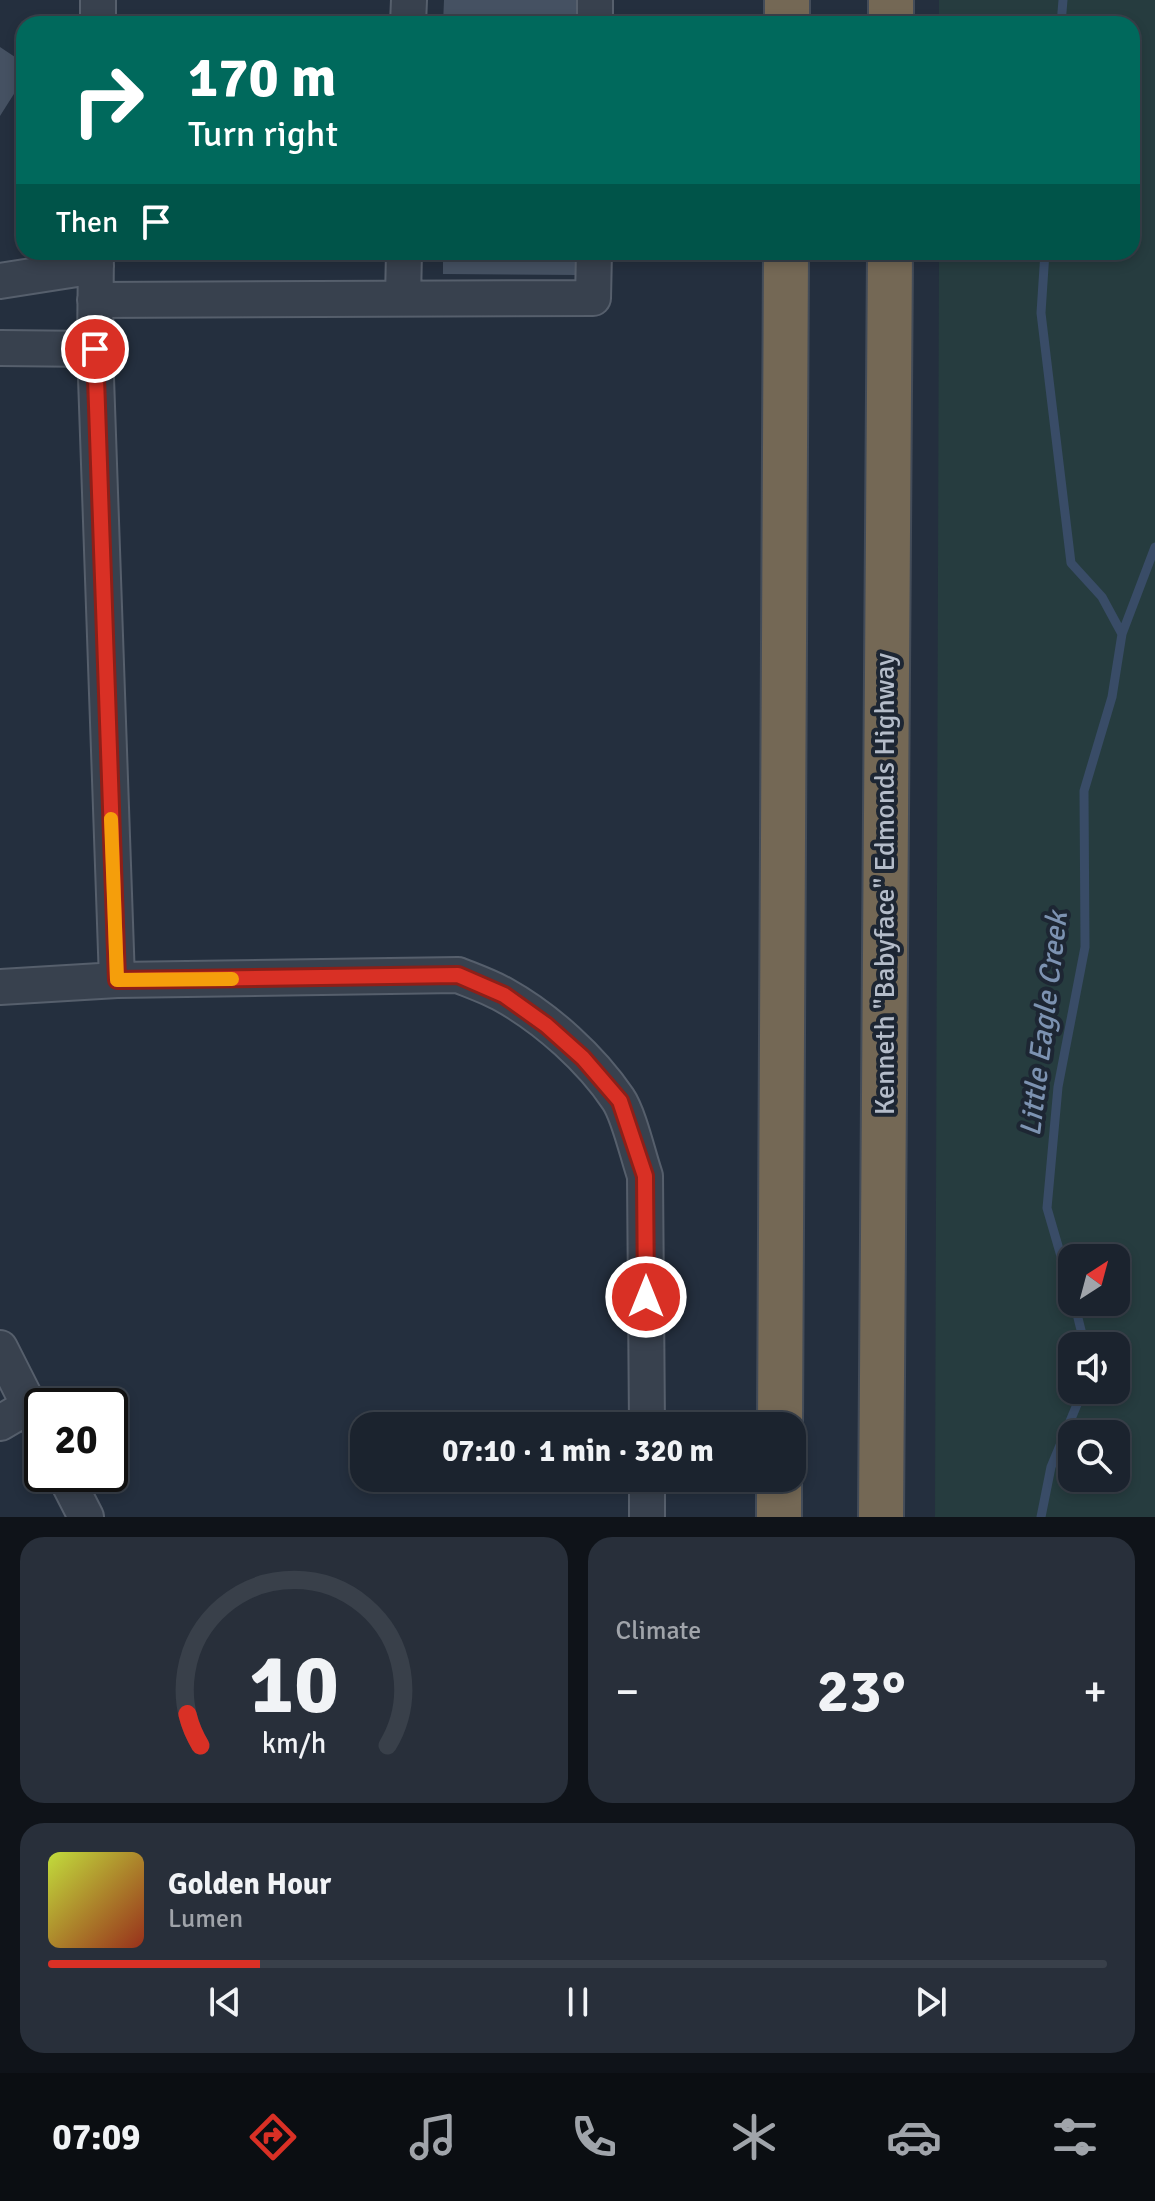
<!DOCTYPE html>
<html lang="en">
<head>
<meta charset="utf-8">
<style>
	body { margin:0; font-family:Signika,sans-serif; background:#282f3a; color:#f1f3f6; height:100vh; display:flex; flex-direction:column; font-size:30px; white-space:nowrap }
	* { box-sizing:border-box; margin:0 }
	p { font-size:26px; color:#a0a4aa }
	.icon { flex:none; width:44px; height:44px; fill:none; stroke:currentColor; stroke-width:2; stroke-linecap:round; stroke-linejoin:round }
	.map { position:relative; height:1517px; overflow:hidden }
	.details { display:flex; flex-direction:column; gap:20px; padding:20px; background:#0f1319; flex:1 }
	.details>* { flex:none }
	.hud { position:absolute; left:16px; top:16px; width:1124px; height:244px; border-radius:24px; box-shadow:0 4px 12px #0003,0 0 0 2px #39404a; background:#00695c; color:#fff; overflow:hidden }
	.needle { width:52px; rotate:36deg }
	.tools { position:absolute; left:1058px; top:1244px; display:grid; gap:16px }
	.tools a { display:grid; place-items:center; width:72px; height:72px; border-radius:16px; background:#1b232e; box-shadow:0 4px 12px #0003,0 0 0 2px #39404a; font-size:40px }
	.speed { position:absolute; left:24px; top:1388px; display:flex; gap:16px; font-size:40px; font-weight:700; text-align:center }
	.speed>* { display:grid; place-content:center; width:104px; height:104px; border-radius:50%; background:#1b232e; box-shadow:0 4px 12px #0003,0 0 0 2px #39404a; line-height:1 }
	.speed .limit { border:4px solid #111; border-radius:12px; background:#fff; color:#111 }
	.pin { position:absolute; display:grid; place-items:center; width:68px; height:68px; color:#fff; margin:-34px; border:4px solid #fff; border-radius:50%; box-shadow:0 2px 8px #0007 }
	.me { position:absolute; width:88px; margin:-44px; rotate:0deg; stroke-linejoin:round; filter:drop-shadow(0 0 6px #0008) }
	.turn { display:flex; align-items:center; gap:28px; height:168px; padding:0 40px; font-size:36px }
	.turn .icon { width:104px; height:104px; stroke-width:2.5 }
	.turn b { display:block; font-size:56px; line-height:68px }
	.then { display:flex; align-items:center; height:76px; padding:0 40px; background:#0003; gap:16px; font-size:30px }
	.big { font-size:60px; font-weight:700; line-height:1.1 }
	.details .card { flex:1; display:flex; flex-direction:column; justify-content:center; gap:12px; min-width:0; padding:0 28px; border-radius:24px; background:#282f3a }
	.details .dial { align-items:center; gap:0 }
	.dial svg { height:208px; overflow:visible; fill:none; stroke:#39404a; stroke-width:7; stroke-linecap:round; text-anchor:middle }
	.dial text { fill:#f1f3f6; stroke:none }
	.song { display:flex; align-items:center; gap:24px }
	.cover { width:96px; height:96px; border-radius:12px; background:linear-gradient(135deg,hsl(70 70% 55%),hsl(10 70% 35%)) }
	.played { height:8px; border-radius:4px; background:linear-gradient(90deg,#d93025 20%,#39404a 20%) }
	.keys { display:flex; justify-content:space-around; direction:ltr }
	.heat { display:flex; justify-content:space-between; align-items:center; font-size:44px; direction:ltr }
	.details .tiles { flex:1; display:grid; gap:20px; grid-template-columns:1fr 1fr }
	.card:last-child { grid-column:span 2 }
	.trip { position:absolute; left:350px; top:1412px; width:456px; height:80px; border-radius:24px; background:#1b232e; box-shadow:0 4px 12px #0003,0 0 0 2px #39404a; font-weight:700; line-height:80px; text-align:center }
	.dock { display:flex; height:128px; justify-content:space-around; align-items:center; background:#0b0e12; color:#a0a4aa }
	.dock .icon { width:56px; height:56px }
	.dock .selected { color:#d93025 }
	.dock b { font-size:36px; color:#f1f3f6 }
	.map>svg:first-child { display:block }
	.green { fill:#263c3f; fill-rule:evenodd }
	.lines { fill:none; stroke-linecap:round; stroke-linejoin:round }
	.stream { stroke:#394c67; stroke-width:9 }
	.building { fill:#455162 }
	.minor-casing { stroke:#565f6c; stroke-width:38 }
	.highway-casing { stroke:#434c59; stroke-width:48 }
	.minor { stroke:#38414e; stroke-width:34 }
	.highway { stroke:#746855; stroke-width:44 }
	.route-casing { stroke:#8d1f18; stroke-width:20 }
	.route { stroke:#d93025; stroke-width:14 }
	.slow { stroke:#f59e0b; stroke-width:14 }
	.labels { text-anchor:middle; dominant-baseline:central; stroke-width:8; stroke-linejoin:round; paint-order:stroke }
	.street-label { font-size:28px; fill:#b4bcc9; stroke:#1d2633 }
	.water-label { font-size:30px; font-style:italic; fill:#7c92b1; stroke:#1d2633 }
</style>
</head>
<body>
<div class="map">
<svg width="1155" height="1517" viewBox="0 0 1155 1517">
	<rect width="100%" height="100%" fill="#242f3e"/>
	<!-- green -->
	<path class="green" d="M 939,0 L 1155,0 L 1155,1517 L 935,1517 L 939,252 L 1132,252 L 1132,24 L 939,24 ZM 1072,1258 L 1116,1258 L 1116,1302 L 1072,1302 ZM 1072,1346 L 1116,1346 L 1116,1390 L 1072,1390 ZM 1072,1434 L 1116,1434 L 1116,1478 L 1072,1478 Z"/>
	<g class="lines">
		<!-- stream -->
		<path class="stream" d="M 1061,24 L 1063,0
			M 1045,252 L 1041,313 L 1071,563 L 1102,597 L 1122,634 L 1112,697 L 1084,791 L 1085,947 L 1058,1087 L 1047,1208 L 1072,1294
			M 1122,634 L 1155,547
			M 1074,1302 L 1085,1346
			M 1041,1517 L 1051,1467 L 1083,1390"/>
	</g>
	<!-- building -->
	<path class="building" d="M 444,0 L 578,0 L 578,24 L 443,24 Z
		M 0,47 L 24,63 L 24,78 L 0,116 Z
		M 443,252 L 577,252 L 577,275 L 443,274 Z"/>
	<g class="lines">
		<!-- minor casing -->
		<g class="minor-casing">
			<path id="minor" d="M 98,24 L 98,0
				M 408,24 L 409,0
				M 595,24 L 595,0
				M 96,252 L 95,349 L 117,980
				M 0,281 L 96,266
				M 403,298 L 404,252
				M 95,300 L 593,298 L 594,252
				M 0,348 L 95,349
				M 0,987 L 117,980 L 458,975 C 473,981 490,987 504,995 C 547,1019 591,1059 618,1099 C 629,1115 638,1156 645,1176 L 647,1426
				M 0,1348 L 42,1431
				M 0,1423 L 29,1406
				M 64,1474 L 86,1517
				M 647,1478 L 647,1517"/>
		</g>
		<!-- highway casing -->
		<g class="highway-casing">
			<path id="highway" d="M 787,24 L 787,0
				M 891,24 L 891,0
				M 780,1426 L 786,252
				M 779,1517 L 779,1478
				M 881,1517 L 890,252"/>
		</g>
		<!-- minor -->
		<use href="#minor" class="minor"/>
		<!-- highway -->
		<use href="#highway" class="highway"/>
	</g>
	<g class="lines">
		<!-- route casing -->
		<g class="route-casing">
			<path id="route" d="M 95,349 L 117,980 L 458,975 L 504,995 L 546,1025 L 583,1058 L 620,1101 L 645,1176 L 646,1297"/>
		</g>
		<!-- route -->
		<use href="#route" class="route"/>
		<!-- slow -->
		<path class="slow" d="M 111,819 L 117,980 L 232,979"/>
	</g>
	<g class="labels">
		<!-- street labels -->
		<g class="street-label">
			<text transform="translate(885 884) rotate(-90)">Kenneth "Babyface" Edmonds Highway</text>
		</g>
		<!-- water labels -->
		<g class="water-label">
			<text transform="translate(1044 1024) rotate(-83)">Little Eagle Creek</text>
		</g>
	</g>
</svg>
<div class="tools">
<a><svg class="needle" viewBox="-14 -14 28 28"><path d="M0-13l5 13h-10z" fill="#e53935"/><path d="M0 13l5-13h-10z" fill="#a0a4aa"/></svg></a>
<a><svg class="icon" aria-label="sound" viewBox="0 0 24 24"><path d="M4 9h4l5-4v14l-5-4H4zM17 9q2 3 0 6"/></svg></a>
<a><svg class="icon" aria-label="search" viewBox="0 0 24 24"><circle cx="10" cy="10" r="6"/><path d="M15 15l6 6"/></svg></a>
</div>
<div class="speed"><div class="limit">20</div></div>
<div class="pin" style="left:95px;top:349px;background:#d93025"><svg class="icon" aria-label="arrive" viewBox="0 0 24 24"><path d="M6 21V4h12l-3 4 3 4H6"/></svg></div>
<svg class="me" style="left:646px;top:1297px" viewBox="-20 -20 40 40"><circle r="17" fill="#d93025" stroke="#fff" stroke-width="3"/><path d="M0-11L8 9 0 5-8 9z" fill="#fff"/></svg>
<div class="trip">07:10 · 1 min · 320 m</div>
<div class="hud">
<div class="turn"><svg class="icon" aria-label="right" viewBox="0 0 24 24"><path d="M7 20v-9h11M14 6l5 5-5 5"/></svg><div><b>170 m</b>Turn right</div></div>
<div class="then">Then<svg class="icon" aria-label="arrive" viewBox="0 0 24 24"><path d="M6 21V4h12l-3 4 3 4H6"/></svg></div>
</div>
</div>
<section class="details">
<div class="tiles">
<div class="card dial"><svg viewBox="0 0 100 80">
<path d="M14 69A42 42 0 1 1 86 69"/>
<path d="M14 69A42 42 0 0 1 9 57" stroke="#d93025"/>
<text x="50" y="56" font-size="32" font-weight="700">10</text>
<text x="50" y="72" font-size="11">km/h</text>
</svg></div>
<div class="card"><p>Climate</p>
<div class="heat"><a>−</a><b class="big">23°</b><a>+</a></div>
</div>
<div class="card">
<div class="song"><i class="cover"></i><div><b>Golden Hour</b><p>Lumen</p></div></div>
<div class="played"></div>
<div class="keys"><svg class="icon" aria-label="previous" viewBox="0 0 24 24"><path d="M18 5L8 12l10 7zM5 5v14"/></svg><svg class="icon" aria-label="pause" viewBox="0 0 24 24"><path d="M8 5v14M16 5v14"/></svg><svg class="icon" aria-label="next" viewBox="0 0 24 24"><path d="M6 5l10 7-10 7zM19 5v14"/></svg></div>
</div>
</div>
</section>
<nav class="dock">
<b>07:09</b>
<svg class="icon selected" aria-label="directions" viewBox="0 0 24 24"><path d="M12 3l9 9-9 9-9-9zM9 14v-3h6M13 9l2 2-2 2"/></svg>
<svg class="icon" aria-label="music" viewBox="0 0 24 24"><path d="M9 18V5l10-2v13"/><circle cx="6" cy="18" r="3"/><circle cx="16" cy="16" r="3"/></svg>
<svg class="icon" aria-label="phone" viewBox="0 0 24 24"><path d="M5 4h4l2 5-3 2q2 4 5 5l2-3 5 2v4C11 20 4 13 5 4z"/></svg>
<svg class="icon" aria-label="climate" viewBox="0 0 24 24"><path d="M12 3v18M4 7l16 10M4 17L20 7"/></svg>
<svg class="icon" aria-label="car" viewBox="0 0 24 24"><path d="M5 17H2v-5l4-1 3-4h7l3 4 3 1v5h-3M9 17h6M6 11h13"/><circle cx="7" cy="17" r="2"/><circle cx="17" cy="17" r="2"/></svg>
<svg class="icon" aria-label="filters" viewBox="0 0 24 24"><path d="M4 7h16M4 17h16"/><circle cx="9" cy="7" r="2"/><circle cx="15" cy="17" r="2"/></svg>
</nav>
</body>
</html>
